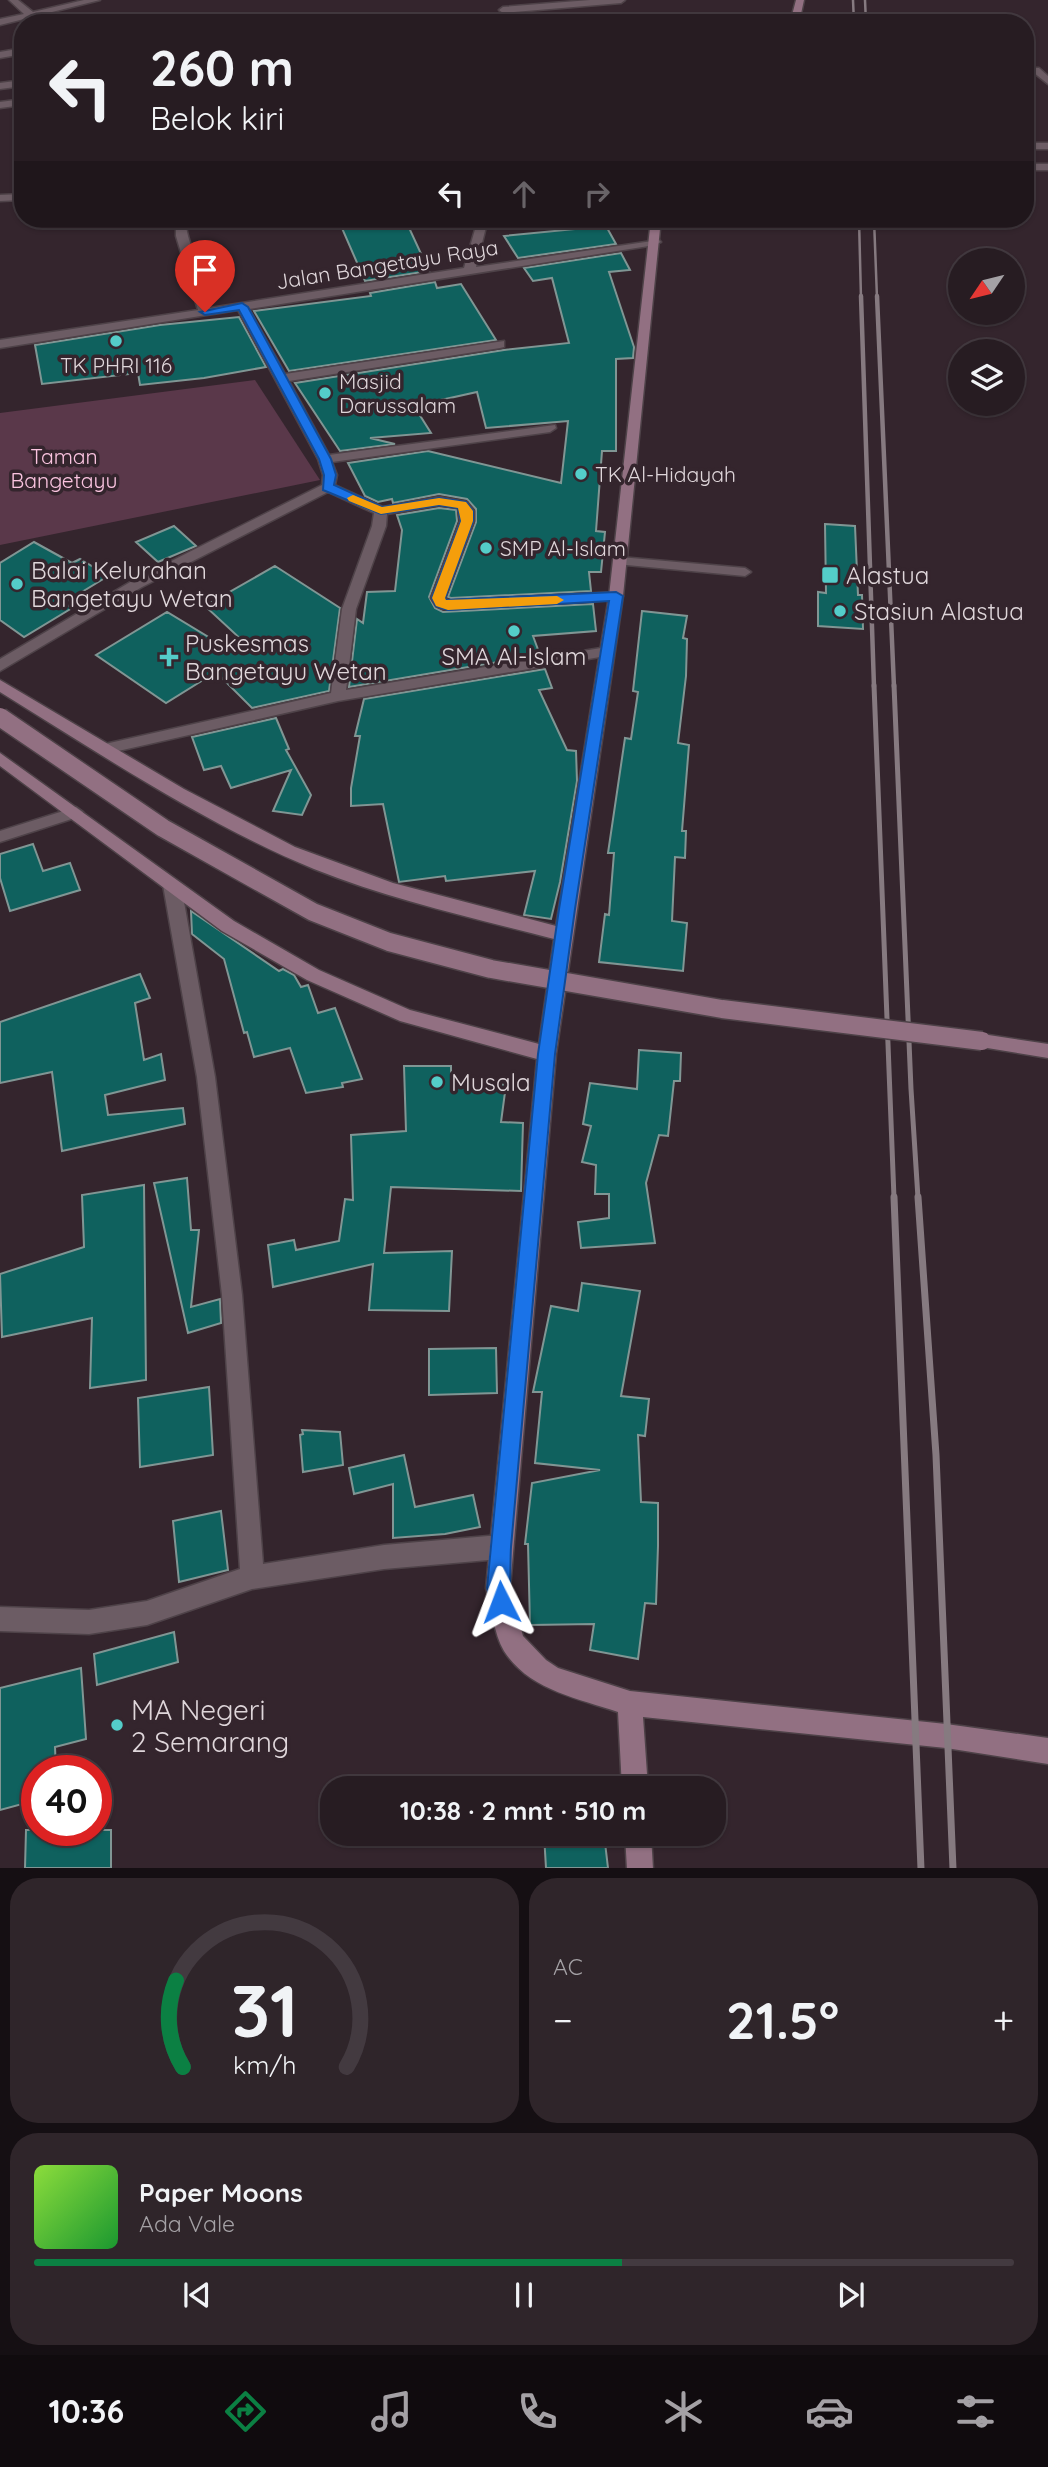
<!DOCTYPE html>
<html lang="id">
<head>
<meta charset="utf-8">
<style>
	body { margin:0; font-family:Quicksand,sans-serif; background:#2f252a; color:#f1f3f6; height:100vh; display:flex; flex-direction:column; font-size:26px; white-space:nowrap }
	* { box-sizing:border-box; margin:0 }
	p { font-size:23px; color:#a4a1a5 }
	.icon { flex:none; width:38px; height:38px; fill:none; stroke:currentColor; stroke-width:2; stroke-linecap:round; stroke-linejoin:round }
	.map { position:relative; height:1868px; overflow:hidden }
	.sheet { display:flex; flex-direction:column; gap:10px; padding:10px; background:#150f13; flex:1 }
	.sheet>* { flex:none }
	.top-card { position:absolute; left:14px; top:14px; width:1020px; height:214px; border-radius:28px; box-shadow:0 2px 5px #0004,0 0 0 2px #433a40; background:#271c22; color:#f1f3f6; overflow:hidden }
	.needle { width:46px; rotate:235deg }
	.buttons { position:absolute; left:948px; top:248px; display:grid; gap:14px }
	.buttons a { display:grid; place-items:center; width:77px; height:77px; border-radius:50%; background:#271c22; box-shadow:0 2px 5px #0004,0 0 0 2px #433a40; font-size:35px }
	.speed { position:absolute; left:21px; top:1755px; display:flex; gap:14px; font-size:35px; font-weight:700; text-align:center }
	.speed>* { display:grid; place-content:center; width:91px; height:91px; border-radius:50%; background:#271c22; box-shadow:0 2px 5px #0004,0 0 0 2px #433a40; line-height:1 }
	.speed .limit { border:10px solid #d22; background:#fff; color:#111 }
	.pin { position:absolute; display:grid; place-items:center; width:60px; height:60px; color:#fff; margin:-72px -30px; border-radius:50% 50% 50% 0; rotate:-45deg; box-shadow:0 0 7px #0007 }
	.pin .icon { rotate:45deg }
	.me { position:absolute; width:77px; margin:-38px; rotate:357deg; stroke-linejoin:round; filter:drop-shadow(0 0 5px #0008) }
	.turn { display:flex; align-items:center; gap:24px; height:147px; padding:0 21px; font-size:32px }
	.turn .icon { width:91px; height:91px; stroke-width:2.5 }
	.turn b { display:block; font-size:49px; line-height:60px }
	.lanes { display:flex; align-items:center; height:66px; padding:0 21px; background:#0003; justify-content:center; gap:35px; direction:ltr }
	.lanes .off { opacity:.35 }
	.big { font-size:52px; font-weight:700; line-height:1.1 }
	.sheet .card { flex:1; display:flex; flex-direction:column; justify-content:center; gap:10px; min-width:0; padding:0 24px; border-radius:28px; background:#2f252a }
	.sheet .dial { align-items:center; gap:0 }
	.dial svg { height:182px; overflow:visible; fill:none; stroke:#433a40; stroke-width:7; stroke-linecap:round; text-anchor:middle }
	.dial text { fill:#f1f3f6; stroke:none }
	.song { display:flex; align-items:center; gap:21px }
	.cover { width:84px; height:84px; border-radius:10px; background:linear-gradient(135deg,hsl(90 70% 55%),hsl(130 70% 35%)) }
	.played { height:7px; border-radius:4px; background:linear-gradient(90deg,#0b8043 60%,#433a40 60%) }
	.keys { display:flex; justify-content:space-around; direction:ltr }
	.heat { display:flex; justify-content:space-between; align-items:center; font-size:38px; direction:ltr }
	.sheet .tiles { flex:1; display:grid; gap:10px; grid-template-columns:1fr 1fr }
	.card:last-child { grid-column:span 2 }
	.trip { position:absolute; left:320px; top:1776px; width:406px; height:70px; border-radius:28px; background:#271c22; box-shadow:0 2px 5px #0004,0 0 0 2px #433a40; font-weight:700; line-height:70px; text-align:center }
	.tab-bar { display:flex; height:112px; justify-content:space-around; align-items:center; background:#100b0e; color:#a4a1a5 }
	.tab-bar .icon { width:49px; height:49px }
	.tab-bar .selected { color:#0b8043 }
	.tab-bar b { font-size:32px; color:#f1f3f6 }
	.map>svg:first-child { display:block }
	.green { fill:#5a384a }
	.building { fill:#0f615e; stroke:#809694; stroke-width:2 }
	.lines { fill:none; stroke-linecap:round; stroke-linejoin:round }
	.lane-casing { stroke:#4e4248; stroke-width:3 }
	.street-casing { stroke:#4e4248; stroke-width:3 }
	.secondary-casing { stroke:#4e4248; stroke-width:3 }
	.lane { fill:#6c5c64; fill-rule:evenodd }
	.street { fill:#6c5c64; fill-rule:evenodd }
	.secondary { fill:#927082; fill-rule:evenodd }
	.rail-far3 { stroke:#867a80; stroke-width:2.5 }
	.rail-far2 { stroke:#867a80; stroke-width:4.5 }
	.rail-far1 { stroke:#867a80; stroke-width:5 }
	.rail { stroke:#867a80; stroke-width:7 }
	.secondary-bridge-casing { stroke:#4e4248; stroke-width:21; stroke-linecap:butt }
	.secondary-bridge { stroke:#927082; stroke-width:18 }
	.route { fill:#1a73e8; stroke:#114b97; stroke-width:2 }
	.slow { fill:#f59e0b }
	.poi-dot { fill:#54cdc9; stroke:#34252d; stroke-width:2.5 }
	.labels { text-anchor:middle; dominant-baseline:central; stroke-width:7; stroke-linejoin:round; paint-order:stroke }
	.far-street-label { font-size:21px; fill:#dfd6da; stroke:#34252d }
	.far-poi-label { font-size:21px; fill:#dfd6da; stroke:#34252d; text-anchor:start }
	.far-park-label { font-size:21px; fill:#fbc4e0; stroke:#34252d }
	.poi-label { font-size:24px; fill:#dfd6da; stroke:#34252d; text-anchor:start }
	.near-poi-label { font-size:28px; fill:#dfd6da; stroke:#34252d; text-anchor:start }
</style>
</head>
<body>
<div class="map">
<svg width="1048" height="1869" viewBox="0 0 1048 1869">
	<rect width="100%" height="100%" fill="#34252d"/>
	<!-- green -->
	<path class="green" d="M 255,380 L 320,480 L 0,545 L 0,413 Z"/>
	<!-- building -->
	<path class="building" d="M 338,219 L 405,219 L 429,271 L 365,281 Z
		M 606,226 L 616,244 L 518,258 L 504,236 Z
		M 621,253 L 630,270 L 609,272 L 634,347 L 633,358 L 616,359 L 616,451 L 602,451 L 596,531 L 605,532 L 601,572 L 589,572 L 591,591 L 451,598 L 448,597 L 476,522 L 476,509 L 467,499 L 439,494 L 393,503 L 392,499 L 378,502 L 365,496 L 348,463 L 428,451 L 561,483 L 568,421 L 486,428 L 477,392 L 414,406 L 431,433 L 370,438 L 395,444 L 340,451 L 295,383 L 504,350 L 569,343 L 552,278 L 533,281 L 524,268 Z
		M 435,282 L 437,288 L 461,284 L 496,340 L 289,371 L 254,311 L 371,296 L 370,293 Z
		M 239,317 L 266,367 L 204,378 L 140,385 L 138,373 L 42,384 L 35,345 L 160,325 Z
		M 439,508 L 456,510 L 457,521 L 429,597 L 435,608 L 443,612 L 593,604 L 596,631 L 533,636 L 540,655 L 349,687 L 357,619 L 363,623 L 367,592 L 395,591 L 402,530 L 397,515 Z
		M 825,524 L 855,526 L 858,595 L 862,595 L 863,629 L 818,626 L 818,592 L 826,593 Z
		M 174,526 L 196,546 L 158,562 L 136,542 Z
		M 34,542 L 72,563 L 80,559 L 108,576 L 64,603 L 72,608 L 24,637 L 0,620 L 0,563 Z
		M 275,566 L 340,608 L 329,691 L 252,708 L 216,672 L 166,703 L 96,655 L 167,612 L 235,653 L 244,642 L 205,606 Z
		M 642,611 L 687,616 L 683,638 L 687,639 L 686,676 L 678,743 L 689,745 L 682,831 L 686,831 L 685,858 L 675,857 L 672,921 L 687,923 L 683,971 L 599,962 L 605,914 L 609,915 L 614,853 L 608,853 L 625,738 L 631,739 L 638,692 L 633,691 Z
		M 545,669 L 552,688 L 539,690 L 567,750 L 576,751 L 577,781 L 560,882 L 551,919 L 524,915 L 535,871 L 446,881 L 445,876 L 399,882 L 383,804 L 351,806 L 351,788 L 360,736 L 355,736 L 364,699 Z
		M 276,718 L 289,749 L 286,750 L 311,795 L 302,815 L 273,811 L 291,770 L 231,788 L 221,766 L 204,770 L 192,737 Z
		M 33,844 L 43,871 L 70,863 L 80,890 L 10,911 L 0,878 L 0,854 Z
		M 191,911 L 279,971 L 283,969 L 294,975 L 301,987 L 308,985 L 318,1013 L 335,1008 L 362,1079 L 342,1083 L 343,1087 L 306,1093 L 290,1048 L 254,1057 L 247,1032 L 244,1033 L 224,959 L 192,934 Z
		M 140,974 L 150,998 L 135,1003 L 144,1060 L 161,1054 L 165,1080 L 105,1095 L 108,1115 L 183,1108 L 185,1124 L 62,1151 L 52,1072 L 0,1083 L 0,1022 Z
		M 639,1050 L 681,1053 L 680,1081 L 674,1081 L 668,1136 L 659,1135 L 646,1183 L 655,1243 L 581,1248 L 578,1222 L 609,1218 L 609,1194 L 595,1194 L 596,1165 L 582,1162 L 591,1126 L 583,1124 L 590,1083 L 637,1089 Z
		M 404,1066 L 451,1066 L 451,1080 L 506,1085 L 501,1122 L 523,1123 L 521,1191 L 391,1187 L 384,1253 L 452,1251 L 449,1311 L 369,1310 L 373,1264 L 273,1287 L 268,1245 L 294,1240 L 296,1250 L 339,1241 L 345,1199 L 353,1200 L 351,1135 L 406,1131 Z
		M 187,1178 L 191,1230 L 199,1230 L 191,1307 L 220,1299 L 221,1323 L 188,1333 L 154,1183 Z
		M 144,1185 L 146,1380 L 90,1388 L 92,1318 L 2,1337 L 0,1274 L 84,1247 L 82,1195 Z
		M 582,1283 L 640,1291 L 621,1396 L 649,1399 L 645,1436 L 638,1435 L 641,1502 L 658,1503 L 658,1546 L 656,1604 L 645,1603 L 638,1659 L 590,1650 L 594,1624 L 530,1625 L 528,1544 L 525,1544 L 532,1483 L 600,1470 L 535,1463 L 542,1392 L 533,1392 L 551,1306 L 578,1311 Z
		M 496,1348 L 497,1393 L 429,1395 L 429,1349 Z
		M 209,1387 L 213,1455 L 140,1467 L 138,1398 Z
		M 302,1430 L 340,1432 L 343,1465 L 303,1472 L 300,1435 L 303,1434 Z
		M 404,1455 L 415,1507 L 473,1495 L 480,1527 L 445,1534 L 393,1538 L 393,1484 L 354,1494 L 349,1468 Z
		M 221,1511 L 228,1570 L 179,1582 L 173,1521 Z
		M 174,1632 L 178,1662 L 97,1685 L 94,1654 Z
		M 81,1668 L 86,1739 L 55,1747 L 56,1771 L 37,1771 L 37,1800 L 0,1810 L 0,1688 Z
		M 599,1780 L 600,1788 L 541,1788 L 540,1784 Z
		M 26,1830 L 111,1830 L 111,1868 L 25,1868 Z
		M 544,1834 L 604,1834 L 608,1868 L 546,1868 Z"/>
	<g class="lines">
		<!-- lane casing -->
		<g class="lane-casing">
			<path id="lane" d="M 505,16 L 508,20 L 456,23 L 460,21 Z
				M 620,557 L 745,568 L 751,572 L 745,576 L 616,564 L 616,558 Z
				M 76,807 L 83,812 L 81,816 L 0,842 L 0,831 Z"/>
		</g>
		<!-- street casing -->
		<g class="street-casing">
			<path id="street" d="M 9,0 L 18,0 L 33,12 L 84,0 L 100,0 L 0,25 L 0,19 L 24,14 Z
				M 590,0 L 625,0 L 621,3 L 503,13 L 499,10 L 503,7 Z
				M 23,48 L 23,54 L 0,58 L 0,52 Z
				M 1033,68 L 1039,68 L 1048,76 L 1048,84 L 1033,72 Z
				M 23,80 L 23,86 L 0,89 L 0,83 Z
				M 23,99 L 23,105 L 0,108 L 0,102 Z
				M 1026,143 L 1048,143 L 1048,149 L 1026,149 Z
				M 1026,164 L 1048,164 L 1048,170 L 1026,170 Z
				M 23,194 L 23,200 L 0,201 L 0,195 Z
				M 181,219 L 191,219 L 186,227 L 188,236 L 210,308 L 464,268 L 478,219 L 488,219 L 476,267 L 659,240 L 661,242 L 655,245 L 249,309 L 285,374 L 504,341 L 504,347 L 500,348 L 289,381 L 329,455 L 555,425 L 556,428 L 550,432 L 332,462 L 337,475 L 335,485 L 383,507 L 439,497 L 467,502 L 474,511 L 474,521 L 445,598 L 450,601 L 616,592 L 623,596 L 616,600 L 443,609 L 436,606 L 431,598 L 460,521 L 458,508 L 439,505 L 387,514 L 386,526 L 356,609 L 346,690 L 607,647 L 612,649 L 614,652 L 612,655 L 338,701 L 105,754 L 99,753 L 97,749 L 99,745 L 105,744 L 331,693 L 342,609 L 372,526 L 374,513 L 328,492 L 142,587 L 0,671 L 0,659 L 132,581 L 322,485 L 323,475 L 318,459 L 238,310 L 0,348 L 0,340 L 198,310 L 176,236 L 176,227 Z
				M 172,879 L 181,885 L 215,1077 L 242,1295 L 263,1564 L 384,1545 L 500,1535 L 508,1539 L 512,1547 L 508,1555 L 500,1559 L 384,1569 L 252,1589 L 147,1625 L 89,1634 L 0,1631 L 0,1607 L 89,1610 L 147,1601 L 240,1569 L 222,1295 L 197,1077 L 163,885 Z"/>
		</g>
		<!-- secondary casing -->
		<g class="secondary-casing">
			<path id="secondary" d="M 796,0 L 804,0 L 799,23 L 790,23 Z
				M 651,219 L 661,219 L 623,596 L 556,1054 L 510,1588 L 523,1636 L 546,1660 L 558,1668 L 630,1691 L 946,1724 L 1048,1738 L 1048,1764 L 946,1748 L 643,1717 L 648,1788 L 622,1788 L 618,1712 C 577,1698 529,1690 504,1651 C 494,1634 491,1607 486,1588 L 537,1059 L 400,1021 L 307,980 L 222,931 L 0,766 L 0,753 L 234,921 L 319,970 L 410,1010 L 539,1044 L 554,939 C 474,918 391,900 314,869 C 203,823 102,755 0,692 L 0,680 L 184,789 L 295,847 L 393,883 L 556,926 L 609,596 Z
				M 982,1034 L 1048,1044 L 1048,1058 L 975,1046 L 973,1041 L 975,1036 Z
				M 625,1834 L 651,1834 L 653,1869 L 627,1869 Z"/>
		</g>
		<!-- lane -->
		<use href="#lane" class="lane"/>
		<!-- street -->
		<use href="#street" class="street"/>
		<!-- secondary -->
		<use href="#secondary" class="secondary"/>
		<!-- rail-far3 -->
		<path class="rail-far3" d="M 853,0 L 854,23
			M 865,0 L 866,23
			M 859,219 L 861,298
			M 874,219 L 877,298"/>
		<!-- rail-far2 -->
		<path class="rail-far2" d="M 861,296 L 874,687
			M 877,296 L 894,687"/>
		<!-- rail-far1 -->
		<path class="rail-far1" d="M 874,685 L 894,1198
			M 894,685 L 911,1089 L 918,1198"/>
		<!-- rail -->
		<path class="rail" d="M 894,1197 L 921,1869
			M 918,1197 L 936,1455 L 953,1869"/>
		<!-- secondary-bridge casing -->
		<g class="secondary-bridge-casing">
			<path id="secondary-bridge" d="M 0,717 L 163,828 L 313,912 L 389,942 L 491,969 L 722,1009 L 982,1041"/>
		</g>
		<!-- secondary-bridge -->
		<use href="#secondary-bridge" class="secondary-bridge"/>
	</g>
	<!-- route -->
	<path class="route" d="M 242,303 L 248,307 L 331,459 L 336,475 L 334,485 L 382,507 L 439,498 L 466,502 L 473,511 L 473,521 L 445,598 L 446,600 L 616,592 L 623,596 L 575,909 L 555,1054 L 511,1547 C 510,1560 511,1602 508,1610 L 501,1613 L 493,1610 L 487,1588 L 538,1054 L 559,909 L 609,601 L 448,610 L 436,606 L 432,598 L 461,521 L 458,508 L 439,505 L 381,514 L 323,490 L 324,475 L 319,459 L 239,310 L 205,315 L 200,312 Z"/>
	<!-- slow -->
	<path class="slow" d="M 353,495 L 382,507 L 439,498 L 466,502 L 473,511 L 473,521 L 445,598 L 446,600 L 557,596 L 564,600 L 557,604 L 448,610 L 436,606 L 432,598 L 461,521 L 458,508 L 439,505 L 381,514 L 349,501 L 347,498 Z"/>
	<!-- markers -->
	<g class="poi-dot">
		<circle cx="116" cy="341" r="7"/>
		<circle cx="325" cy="393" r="7"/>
		<circle cx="581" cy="474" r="7"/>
		<circle cx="486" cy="548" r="7"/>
		<rect x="821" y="566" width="18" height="18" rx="3.5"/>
		<circle cx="17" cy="584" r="7"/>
		<circle cx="840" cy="611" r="7"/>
		<circle cx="514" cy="631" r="7"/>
		<path d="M165.5 646.5h7v7h7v7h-7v7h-7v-7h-7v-7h7z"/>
		<circle cx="437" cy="1082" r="7"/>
		<circle cx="117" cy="1725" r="7"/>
	</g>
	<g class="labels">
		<!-- far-street labels -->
		<g class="far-street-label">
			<text transform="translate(387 264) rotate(-9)">Jalan Bangetayu Raya</text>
		</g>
		<!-- far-poi labels -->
		<g class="far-poi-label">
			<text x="116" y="365" text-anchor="middle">TK PHRI 116</text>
			<text x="339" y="381">Masjid<tspan x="339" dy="24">Darussalam</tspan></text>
			<text x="595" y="474">TK Al-Hidayah</text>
			<text x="500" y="548">SMP Al-Islam</text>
		</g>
		<!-- far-park labels -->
		<g class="far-park-label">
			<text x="64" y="456">Taman<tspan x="64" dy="24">Bangetayu</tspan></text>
		</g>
		<!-- poi labels -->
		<g class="poi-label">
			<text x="31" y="570">Balai Kelurahan<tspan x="31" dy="28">Bangetayu Wetan</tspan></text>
			<text x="846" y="575">Alastua</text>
			<text x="854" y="611">Stasiun Alastua</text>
			<text x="185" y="643">Puskesmas<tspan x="185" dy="28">Bangetayu Wetan</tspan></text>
			<text x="514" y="656" text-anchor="middle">SMA Al-Islam</text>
			<text x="451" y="1082">Musala</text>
		</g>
		<!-- near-poi labels -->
		<g class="near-poi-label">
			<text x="131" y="1709">MA Negeri<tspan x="131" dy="32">2 Semarang</tspan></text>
		</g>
	</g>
</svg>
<div class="buttons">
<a><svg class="needle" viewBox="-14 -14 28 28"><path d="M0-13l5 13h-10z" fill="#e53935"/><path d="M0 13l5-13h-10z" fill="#a4a1a5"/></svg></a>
<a><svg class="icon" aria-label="layers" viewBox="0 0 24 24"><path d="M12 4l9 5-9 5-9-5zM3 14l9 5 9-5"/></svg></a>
</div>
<div class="speed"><div class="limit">40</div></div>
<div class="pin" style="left:205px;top:312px;background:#d93025"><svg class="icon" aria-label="arrive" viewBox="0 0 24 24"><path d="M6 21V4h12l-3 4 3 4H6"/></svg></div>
<svg class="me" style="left:501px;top:1602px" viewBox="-20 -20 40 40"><path d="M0-17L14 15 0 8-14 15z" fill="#1a73e8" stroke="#fff" stroke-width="4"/></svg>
<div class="trip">10:38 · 2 mnt · 510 m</div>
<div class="top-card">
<div class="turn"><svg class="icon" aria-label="left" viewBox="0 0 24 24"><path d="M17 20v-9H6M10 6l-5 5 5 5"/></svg><div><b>260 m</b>Belok kiri</div></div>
<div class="lanes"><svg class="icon" aria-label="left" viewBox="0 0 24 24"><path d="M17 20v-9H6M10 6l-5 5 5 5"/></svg><svg class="icon off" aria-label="ahead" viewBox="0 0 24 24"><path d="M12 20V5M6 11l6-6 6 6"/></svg><svg class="icon off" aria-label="right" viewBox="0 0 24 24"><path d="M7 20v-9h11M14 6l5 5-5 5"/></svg></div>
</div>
</div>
<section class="sheet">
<div class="tiles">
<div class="card dial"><svg viewBox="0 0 100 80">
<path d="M14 69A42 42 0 1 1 86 69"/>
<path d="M14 69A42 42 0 0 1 11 31" stroke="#0b8043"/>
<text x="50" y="56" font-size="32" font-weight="700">31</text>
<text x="50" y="72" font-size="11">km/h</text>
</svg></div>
<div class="card"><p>AC</p>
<div class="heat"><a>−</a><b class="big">21.5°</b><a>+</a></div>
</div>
<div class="card">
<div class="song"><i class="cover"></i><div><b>Paper Moons</b><p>Ada Vale</p></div></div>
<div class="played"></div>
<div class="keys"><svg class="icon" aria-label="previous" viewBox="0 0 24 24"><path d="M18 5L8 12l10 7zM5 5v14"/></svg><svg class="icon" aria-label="pause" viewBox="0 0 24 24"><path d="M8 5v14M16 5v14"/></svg><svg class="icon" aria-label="next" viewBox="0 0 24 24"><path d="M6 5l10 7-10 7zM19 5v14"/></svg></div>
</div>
</div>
</section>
<nav class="tab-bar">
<b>10:36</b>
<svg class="icon selected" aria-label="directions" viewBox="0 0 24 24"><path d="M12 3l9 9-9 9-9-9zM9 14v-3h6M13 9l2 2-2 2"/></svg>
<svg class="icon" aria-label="music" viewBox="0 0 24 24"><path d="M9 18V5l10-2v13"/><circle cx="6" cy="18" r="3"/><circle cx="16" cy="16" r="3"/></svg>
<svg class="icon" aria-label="phone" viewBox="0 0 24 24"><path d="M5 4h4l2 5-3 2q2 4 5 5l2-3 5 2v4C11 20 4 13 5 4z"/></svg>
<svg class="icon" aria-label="climate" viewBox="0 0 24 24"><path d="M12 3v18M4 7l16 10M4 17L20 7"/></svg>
<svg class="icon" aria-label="car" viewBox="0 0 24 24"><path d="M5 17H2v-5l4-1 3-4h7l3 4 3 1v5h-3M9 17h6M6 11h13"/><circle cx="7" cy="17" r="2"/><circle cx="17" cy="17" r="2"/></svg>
<svg class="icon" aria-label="filters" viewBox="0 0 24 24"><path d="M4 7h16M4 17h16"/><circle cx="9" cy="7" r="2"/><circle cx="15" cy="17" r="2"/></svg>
</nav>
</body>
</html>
